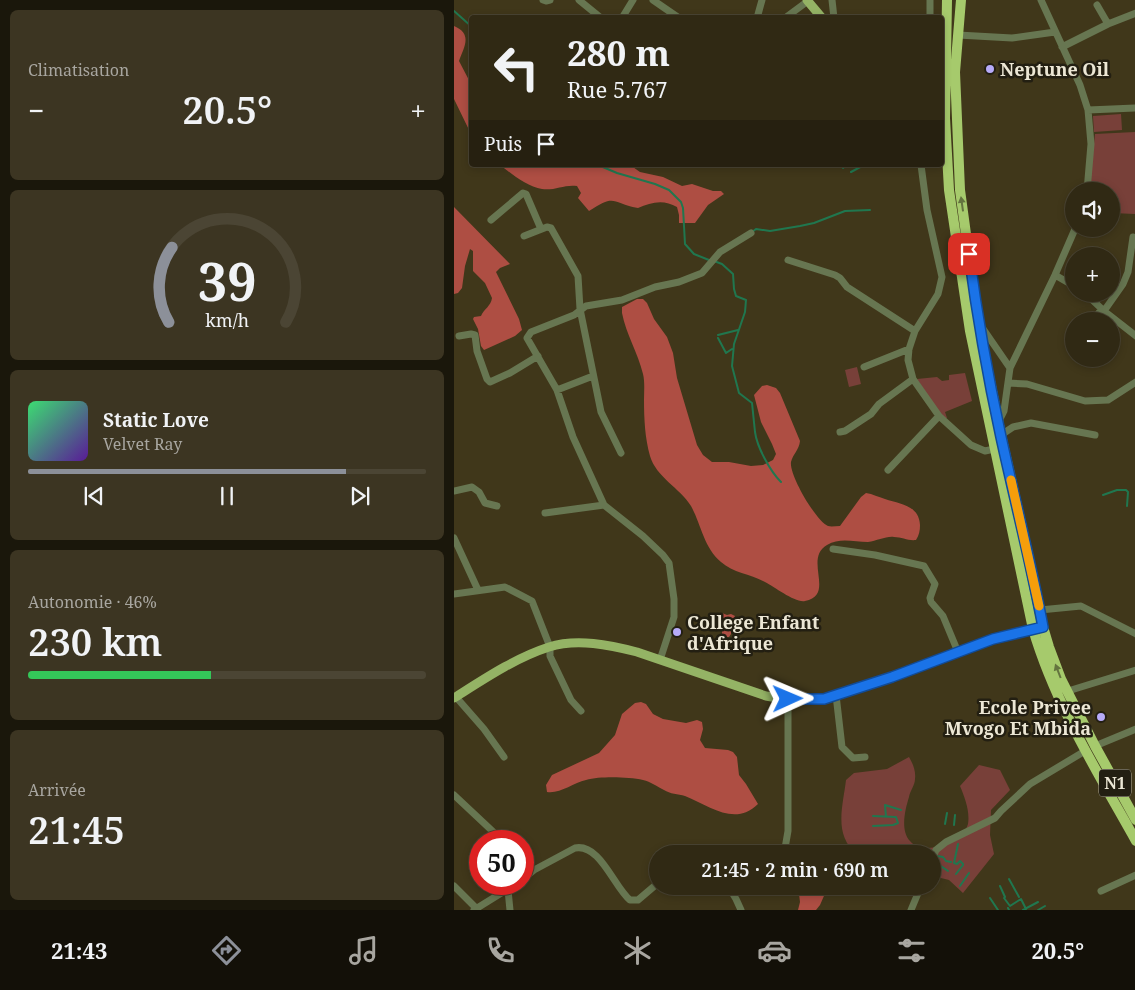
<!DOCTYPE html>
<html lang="fr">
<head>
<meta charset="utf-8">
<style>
	body { margin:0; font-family:"Noto Serif",serif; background:#3c3522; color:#f1f3f6; height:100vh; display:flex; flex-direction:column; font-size:19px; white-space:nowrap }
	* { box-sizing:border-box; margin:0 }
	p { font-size:16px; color:#a8a6a0 }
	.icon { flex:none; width:28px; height:28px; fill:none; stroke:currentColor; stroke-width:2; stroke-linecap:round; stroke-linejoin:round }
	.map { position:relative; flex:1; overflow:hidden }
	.details { display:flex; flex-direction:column; gap:10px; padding:10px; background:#1a170b; width:454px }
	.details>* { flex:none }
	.hud { position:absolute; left:15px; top:15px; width:475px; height:152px; border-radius:5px; box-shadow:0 2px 8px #0003,0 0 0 1px #4b4534; background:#302914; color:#f1f3f6; overflow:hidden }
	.fabs { position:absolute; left:611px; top:182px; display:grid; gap:10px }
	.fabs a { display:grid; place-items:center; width:55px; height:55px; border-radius:50%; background:#302914; box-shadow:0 2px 8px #0003,0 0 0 1px #4b4534; font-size:25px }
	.speed { position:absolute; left:15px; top:830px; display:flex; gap:10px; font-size:25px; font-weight:700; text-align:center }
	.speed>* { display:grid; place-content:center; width:65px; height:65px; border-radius:50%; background:#302914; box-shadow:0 2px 8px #0003,0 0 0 1px #4b4534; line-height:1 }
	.speed .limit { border:8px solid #d22; background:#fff; color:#111 }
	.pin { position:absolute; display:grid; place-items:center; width:42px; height:42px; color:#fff; margin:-21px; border-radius:10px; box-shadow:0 2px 8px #0006 }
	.me { position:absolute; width:55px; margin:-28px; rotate:89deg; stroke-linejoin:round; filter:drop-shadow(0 0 4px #0008) }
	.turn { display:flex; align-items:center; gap:18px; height:105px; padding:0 15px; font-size:22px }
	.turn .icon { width:65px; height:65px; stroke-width:2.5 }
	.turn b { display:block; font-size:35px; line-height:42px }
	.then { display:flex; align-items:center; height:48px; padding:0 15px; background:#0003; gap:10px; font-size:19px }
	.big { font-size:38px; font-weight:600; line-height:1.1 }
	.details .card { flex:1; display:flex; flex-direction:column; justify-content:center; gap:8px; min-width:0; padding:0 18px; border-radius:8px; background:#3c3522 }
	.details .dial { align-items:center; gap:0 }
	.dial svg { height:130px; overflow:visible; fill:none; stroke:#4b4534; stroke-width:7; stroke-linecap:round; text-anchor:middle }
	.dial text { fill:#f1f3f6; stroke:none }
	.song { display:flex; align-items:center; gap:15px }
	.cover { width:60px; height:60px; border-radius:8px; background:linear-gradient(135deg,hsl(140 70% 55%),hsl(270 70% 35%)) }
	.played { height:5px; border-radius:2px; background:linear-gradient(90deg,#8c9099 80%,#4b4534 80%) }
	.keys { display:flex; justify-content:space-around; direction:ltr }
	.heat { display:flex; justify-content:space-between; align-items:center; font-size:28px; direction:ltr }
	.charge { height:8px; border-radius:4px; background:linear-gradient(90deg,#34c759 46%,#4b4534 0) }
	.trip { position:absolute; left:195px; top:845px; width:292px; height:50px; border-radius:25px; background:#302914; box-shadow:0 2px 8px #0003,0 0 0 1px #4b4534; font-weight:600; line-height:50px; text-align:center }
	.menu { display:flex; height:80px; justify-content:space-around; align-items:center; background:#131008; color:#a8a6a0 }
	.menu .icon { width:35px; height:35px }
	.menu .on { color:#8c9099 }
	.menu b { font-size:22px; color:#f1f3f6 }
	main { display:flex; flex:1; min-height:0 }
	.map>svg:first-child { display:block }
	.green { fill:#784039 }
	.forest { fill:#ae4e43 }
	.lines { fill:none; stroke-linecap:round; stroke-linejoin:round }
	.stream { stroke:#20774f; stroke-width:2 }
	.minor { stroke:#677651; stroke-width:7 }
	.major { stroke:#94b365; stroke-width:9 }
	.highway { stroke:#a6ca6c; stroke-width:10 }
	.oneway { fill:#64743f }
	.route-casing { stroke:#114b97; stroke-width:12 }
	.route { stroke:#1a73e8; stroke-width:9 }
	.slow { stroke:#f59e0b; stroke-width:9 }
	.poi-dot { fill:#b7abf8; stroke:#231f12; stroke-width:2 }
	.labels { text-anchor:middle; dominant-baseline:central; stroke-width:5; stroke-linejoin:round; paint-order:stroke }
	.shield { fill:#231f12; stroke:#b0ab9a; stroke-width:1 }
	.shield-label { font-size:16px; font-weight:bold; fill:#ece7d5 }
	.poi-label { font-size:18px; font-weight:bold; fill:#ece7d5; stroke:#231f12; text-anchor:start }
</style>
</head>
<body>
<main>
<section class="details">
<div class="card"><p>Climatisation</p>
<div class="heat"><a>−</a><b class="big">20.5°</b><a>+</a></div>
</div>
<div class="card dial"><svg viewBox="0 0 100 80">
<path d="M14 69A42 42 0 1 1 86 69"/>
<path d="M14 69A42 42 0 0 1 16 23" stroke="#8c9099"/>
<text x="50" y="56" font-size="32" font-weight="700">39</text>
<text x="50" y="72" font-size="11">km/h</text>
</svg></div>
<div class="card">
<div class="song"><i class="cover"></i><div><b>Static Love</b><p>Velvet Ray</p></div></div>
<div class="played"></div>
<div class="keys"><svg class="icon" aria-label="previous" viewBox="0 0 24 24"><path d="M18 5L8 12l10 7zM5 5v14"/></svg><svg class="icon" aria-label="pause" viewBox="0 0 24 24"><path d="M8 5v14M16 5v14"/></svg><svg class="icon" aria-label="next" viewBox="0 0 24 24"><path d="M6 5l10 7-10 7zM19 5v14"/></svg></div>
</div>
<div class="card"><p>Autonomie · 46%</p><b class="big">230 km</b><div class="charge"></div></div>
<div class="card"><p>Arrivée</p><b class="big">21:45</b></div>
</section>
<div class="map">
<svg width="682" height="910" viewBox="0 0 682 910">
	<rect width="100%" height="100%" fill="#40371a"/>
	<!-- green -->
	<path class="green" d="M 667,114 L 668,130 L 640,132 L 639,116 Z
		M 681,132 L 681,214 L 658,213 L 658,191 L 635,191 L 641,134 Z
		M 403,367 L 407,384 L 395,387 L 391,370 Z
		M 511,373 L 518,401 L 491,412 L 493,418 L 489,419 L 463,379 L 483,377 L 488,381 L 495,380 L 495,375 Z
		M 455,757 C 459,764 462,771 461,779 C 461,785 456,791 455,797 C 451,810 446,830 456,841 C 469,857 509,843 514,824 C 516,811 511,798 506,786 L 525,765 L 546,770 L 556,790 L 537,810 L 536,835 L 540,854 L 509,893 L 495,880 L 479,876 L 479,854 L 403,854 C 379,835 389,806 392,780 L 400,773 L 433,769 Z"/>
	<!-- forest -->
	<path class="forest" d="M 0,26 C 19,34 10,47 5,61 L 17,84 L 17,134 L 0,99 Z
		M 46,165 L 176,165 L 186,172 L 209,177 L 228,186 L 238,184 L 259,191 L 267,191 L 270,194 L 254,205 L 241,223 L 225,223 L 225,215 L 223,207 C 210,199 197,202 184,208 C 157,203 162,193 135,211 L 124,198 L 127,193 L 123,186 C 111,184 100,191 88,189 C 73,187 58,174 46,165 Z
		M 0,207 L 56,264 L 46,268 L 42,272 L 65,319 L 68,330 L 61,336 L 30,350 L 27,346 L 24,329 L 19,319 L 20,317 L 27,316 C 30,309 37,306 38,298 L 31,283 L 19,271 L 19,251 L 16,249 L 11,266 L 8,288 L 4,293 L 0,294 Z
		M 183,299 L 189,299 L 193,303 L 200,319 L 213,337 L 219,353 L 223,378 L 243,445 L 249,455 L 258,462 L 275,462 L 297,466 L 309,465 L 319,460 L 322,454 L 318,444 L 307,422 L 300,395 L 308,386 L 313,385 L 322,388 L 326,393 L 346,441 C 345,450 339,454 337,462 C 335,475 362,521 374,526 C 377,527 382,526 386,526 L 407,497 L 412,493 C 419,494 424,497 431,499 C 446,504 465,505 466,525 C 466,531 465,535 462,540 C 454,541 448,537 440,537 C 432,536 423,541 414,542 C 400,542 386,537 373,545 C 349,559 382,595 351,601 C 341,603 321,587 311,582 C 297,574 279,573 267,562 C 250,548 247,524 237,506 C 226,488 202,477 196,456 C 191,438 190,419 190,400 C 190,392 191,382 189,374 C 184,353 172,334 168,313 L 168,307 Z
		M 268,613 L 273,615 L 277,614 L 281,616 L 278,622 L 277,634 L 275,637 L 271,637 L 268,634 L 268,623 L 258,621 L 263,614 Z
		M 187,702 L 192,704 L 199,714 L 209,719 L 232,723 L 243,720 L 248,722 L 249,729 L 246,740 L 251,748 L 274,750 L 279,752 L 283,757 L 285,775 L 292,784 L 304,804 C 281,827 256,806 231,796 C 224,794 216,794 210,790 C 202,786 197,782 189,780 C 174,777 147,776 132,780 C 119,783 106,794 93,792 L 92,785 L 98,775 L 145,753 L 161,735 L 168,714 L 181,703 Z
		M 344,886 L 372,886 L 373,889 L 366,905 L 362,910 L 344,910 L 346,902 Z"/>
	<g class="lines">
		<!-- stream -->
		<path class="stream" d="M 0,11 L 18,27
			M 144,165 L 163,173 L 201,184 L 215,190 L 227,202 L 229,208 L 231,244 L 240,254 L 255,260
			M 389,168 L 393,165
			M 397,172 L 410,165
			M 298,232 L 302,229 L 316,231 L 346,226 L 360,223 L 391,211 L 416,210
			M 260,261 L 268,264 L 279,274 L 280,289 L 282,296 L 292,300 L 291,312 L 280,344 L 278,366 L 285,393 L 298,403 C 299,413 300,423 301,432 C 303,447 316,471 327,482
			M 264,335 L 284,330
			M 264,338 L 272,353 L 278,349
			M 649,495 L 663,490 L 672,490 L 674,492 L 673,506
			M 432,817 L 431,805 L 447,810
			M 491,824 L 493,813
			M 500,825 L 501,815
			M 419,826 L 439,825 L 444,823 L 442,817 L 419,816
			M 504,844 L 500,863 L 503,864 L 506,861 L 509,864
			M 483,856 L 489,857 L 492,861 L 497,862
			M 479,865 L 484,864 L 494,871
			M 502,874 L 509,865
			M 555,879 L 565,897
			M 506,886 L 515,873
			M 546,886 L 551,897
			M 536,898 L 544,910
			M 550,898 L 556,906 L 567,899 L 572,909
			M 554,908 L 555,910
			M 569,910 L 584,902
			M 584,910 L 591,906"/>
		<!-- minor -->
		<path class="minor" d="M 89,0 L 92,1 L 96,0
			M 125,0 L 147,18
			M 199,0 L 225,18
			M 378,0 L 380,18
			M 587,0 L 626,85 L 634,110 L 637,144 L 633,191
			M 643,5 L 654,24
			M 168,18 L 179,0
			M 303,18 L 308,0
			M 331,18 L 354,1
			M 476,18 L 476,0
			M 504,35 L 558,38 L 601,32
			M 608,47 L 654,24 L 682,13
			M 634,110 L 682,108
			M 467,165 L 473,210 L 488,277 L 484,294 L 461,331 L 455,349 L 454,360 L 459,379 L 485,416 L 517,445 L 531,451 L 540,449
			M 37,220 L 69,193 L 72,194 L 87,229
			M 70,236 L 93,227 L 97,228 L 124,276 L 126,309 L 147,412 L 167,453
			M 679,237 L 674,272 L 669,284 L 650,311 L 682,336
			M 334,260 L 381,275 L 386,278 L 393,287 L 461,331
			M 601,275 L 620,286
			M 632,294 L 650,311
			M 638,321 L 648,309
			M 525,323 L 556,368
			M 5,336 L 17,334 L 21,335 L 23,351 L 33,379 L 36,382 L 56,373 L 84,356
			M 410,367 L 455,349
			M 554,383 L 573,384 L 631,401 L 654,400 L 682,382
			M 103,390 L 139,376
			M 545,421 L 550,411 L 556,368 L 601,275 L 621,229
			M 386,432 L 391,431 L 417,414 L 425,404 L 459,379
			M 547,435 L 559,427 L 577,423 L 641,435
			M 434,470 L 485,416
			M 0,491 L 18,487 L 25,492 L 31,503 L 43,506
			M 91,513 L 150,505
			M 0,538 L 24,590
			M 379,549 L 421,555 L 470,566 L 481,584 L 476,598 L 477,602 L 489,616 L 504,652
			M 0,594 L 51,587 L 78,601 L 96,647 L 96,656 L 117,700 L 127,711
			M 586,610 L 627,606 L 682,634
			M 206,660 L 220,617 L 220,599 L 215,563 L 209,555 L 189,536 L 150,505 L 119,437 L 103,390 L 73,338 L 77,332 L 120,315 L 132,306 L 168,300 L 201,287 L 225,282 L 248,273 L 266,252 L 297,233
			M 614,691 L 682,670
			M 382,695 L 388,747 L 399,758 L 411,757
			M 2,697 L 30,729 L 50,757
			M 641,746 L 682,729
			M 0,795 L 49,841
			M 239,854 L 244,854
			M 330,854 L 334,831 L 334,699
			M 479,857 L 482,850 L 492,842 L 541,818 L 547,811 L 576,784 L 631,751
			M 69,860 L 80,870
			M 69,879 L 80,870 L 121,848 C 146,843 160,887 176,900 L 184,900 L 204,883
			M 0,886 L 22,908
			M 274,886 L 282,899 L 287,910
			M 54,890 L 56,910
			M 647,891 L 682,875
			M 20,910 L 62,884
			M 457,910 L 467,886"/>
		<!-- major -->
		<path class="major" d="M 353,0 L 368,18
			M 0,698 C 30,679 61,658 95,647 C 123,638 156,645 183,652 L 312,696 L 323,698 L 370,699 L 438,677 L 539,639 L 586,628"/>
		<!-- highway -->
		<path class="highway" d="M 493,0 L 491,118 L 495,190 L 516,331 L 579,629 C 601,704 644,773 682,841
			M 507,0 L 501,72 L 506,190 L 524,322 L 547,435 L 574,554 L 589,627 L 595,647 L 607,679 L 641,746 L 682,820"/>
	</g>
	<!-- one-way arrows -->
	<defs><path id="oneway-solid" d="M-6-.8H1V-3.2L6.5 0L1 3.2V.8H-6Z" transform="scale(1.25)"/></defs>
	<g class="oneway">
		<use href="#oneway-solid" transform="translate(508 204) rotate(-98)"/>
		<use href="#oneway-solid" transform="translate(604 671) rotate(-111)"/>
	</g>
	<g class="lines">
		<!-- route casing -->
		<g class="route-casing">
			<path id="route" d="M 334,699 L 370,699 L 376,697 L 438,677 L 539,639 L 589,627 C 577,563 561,501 547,437 C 534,377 523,315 515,254"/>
		</g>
		<!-- route -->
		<use href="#route" class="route"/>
		<!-- slow -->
		<path class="slow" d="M 557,480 L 585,606"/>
	</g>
	<!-- markers -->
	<g class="poi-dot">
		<circle cx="536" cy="69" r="5"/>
		<circle cx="223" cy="632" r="5"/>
		<circle cx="647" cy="717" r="5"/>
	</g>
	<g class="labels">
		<!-- shield labels -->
		<rect class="shield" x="645" y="769.5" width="32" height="27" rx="4"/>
		<g class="shield-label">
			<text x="661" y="783">N1</text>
		</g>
		<!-- poi labels -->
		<g class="poi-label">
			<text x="546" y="69">Neptune Oil</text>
			<text x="233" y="622">College Enfant<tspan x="233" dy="21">d'Afrique</tspan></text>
			<text x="637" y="707" text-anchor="end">Ecole Privee<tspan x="637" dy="21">Mvogo Et Mbida</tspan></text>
		</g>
	</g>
</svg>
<div class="fabs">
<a><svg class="icon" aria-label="sound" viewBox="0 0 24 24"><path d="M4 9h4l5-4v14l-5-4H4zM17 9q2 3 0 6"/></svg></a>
<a>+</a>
<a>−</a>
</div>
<div class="speed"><div class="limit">50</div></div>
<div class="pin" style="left:515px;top:254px;background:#d93025"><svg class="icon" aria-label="arrive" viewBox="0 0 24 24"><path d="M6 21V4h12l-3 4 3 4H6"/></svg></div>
<svg class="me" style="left:334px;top:699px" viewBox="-20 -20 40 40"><path d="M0-17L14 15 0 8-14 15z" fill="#1a73e8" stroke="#fff" stroke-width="4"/></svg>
<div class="trip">21:45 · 2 min · 690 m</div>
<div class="hud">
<div class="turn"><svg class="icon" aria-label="left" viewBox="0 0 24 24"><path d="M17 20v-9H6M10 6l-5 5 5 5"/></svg><div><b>280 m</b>Rue 5.767</div></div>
<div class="then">Puis<svg class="icon" aria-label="arrive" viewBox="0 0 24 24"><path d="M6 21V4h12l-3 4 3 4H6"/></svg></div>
</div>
</div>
</main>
<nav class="menu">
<b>21:43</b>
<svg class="icon on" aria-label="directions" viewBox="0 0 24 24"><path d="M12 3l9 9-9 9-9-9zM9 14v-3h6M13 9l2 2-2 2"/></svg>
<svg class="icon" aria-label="music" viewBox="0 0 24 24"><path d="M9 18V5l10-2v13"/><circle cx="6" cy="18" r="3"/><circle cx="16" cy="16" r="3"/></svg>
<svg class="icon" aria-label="phone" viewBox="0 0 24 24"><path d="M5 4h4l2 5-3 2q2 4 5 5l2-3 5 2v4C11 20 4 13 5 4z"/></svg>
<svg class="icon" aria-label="climate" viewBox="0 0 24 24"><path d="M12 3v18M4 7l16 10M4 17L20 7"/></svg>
<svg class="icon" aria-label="car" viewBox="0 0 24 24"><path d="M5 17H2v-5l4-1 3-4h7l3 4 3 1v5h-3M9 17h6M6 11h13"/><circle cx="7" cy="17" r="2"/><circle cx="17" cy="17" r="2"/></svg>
<svg class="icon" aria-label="filters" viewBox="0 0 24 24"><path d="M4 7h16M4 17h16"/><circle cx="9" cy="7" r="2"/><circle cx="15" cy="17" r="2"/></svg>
<b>20.5°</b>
</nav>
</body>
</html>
